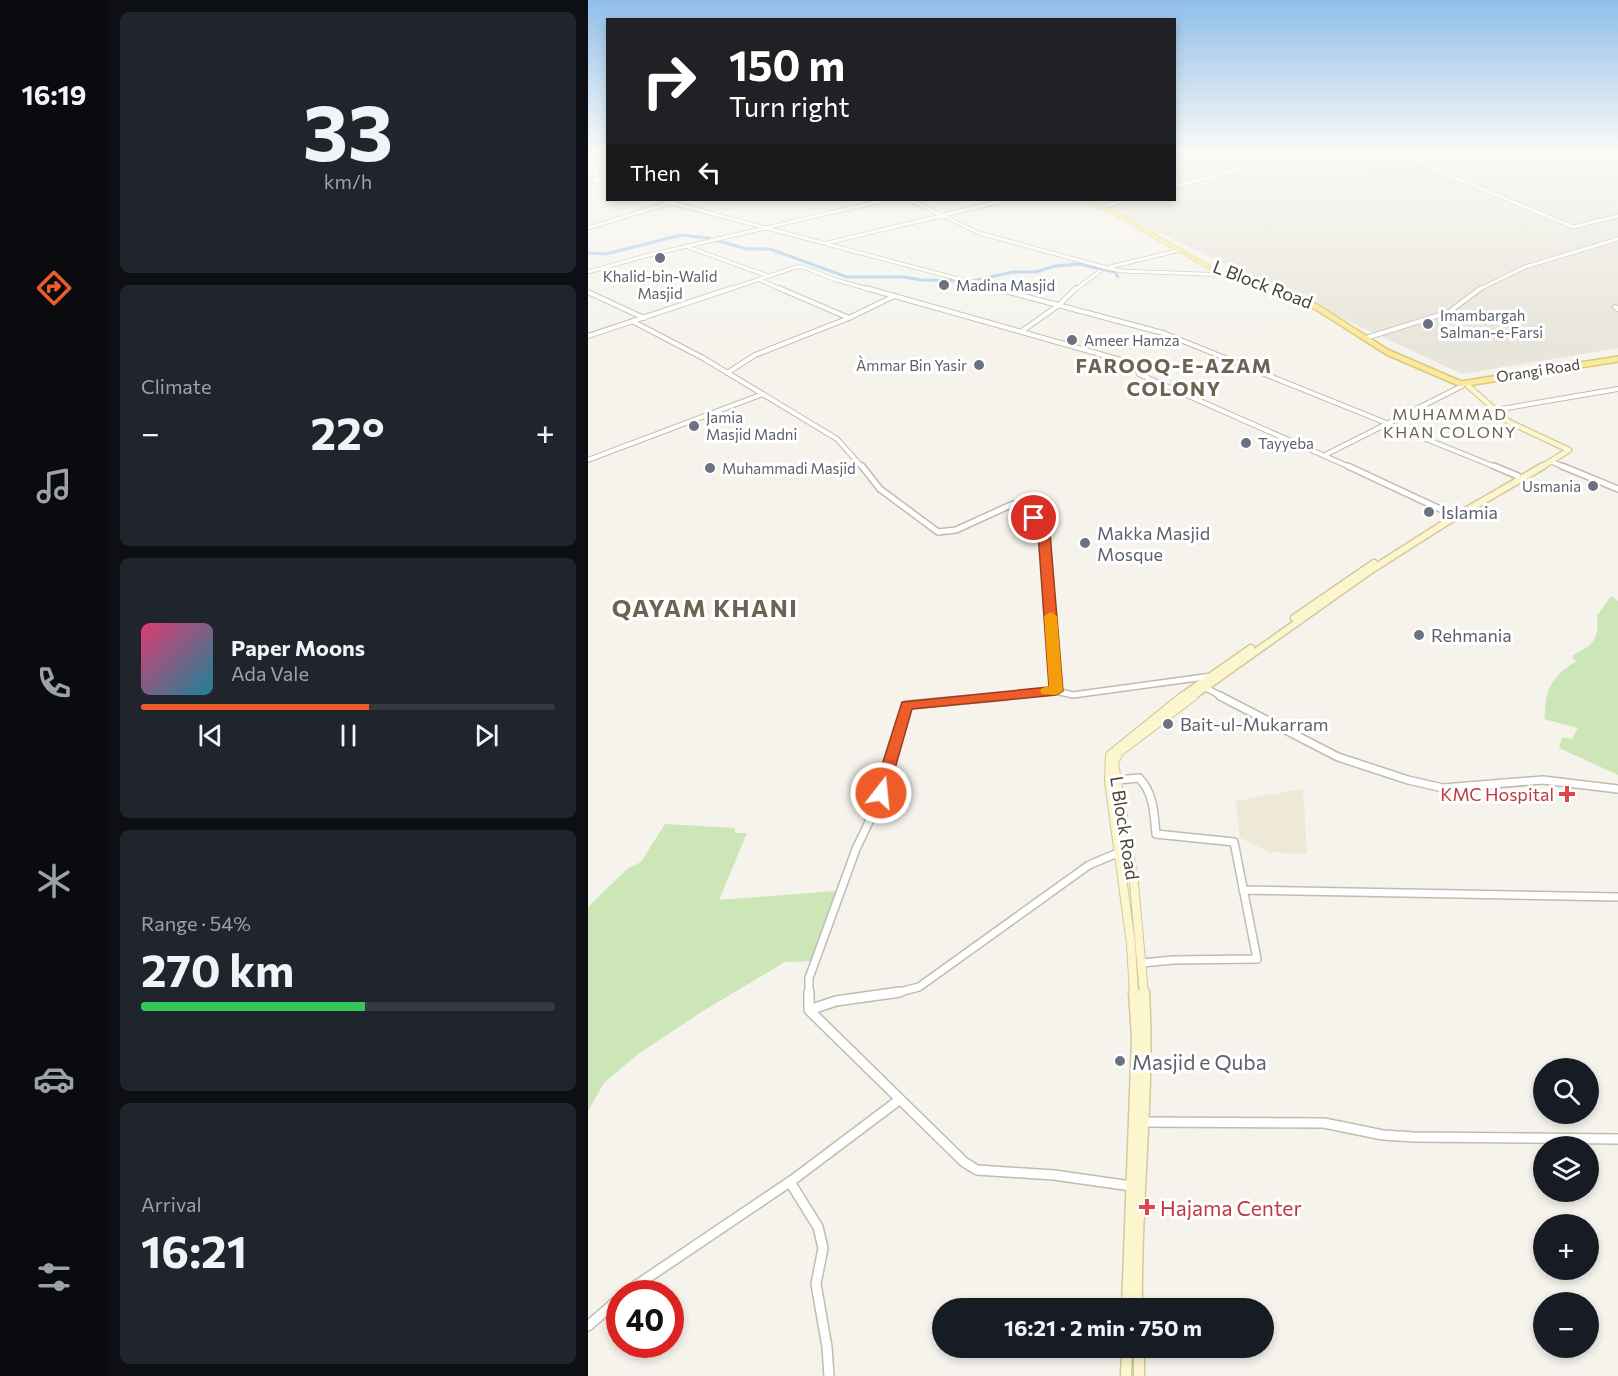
<!DOCTYPE html>
<html lang="en">
<head>
<meta charset="utf-8">
<style>
	body { margin:0; font-family:Commissioner,sans-serif; background:#20242c; color:#f1f3f6; height:100vh; display:flex; flex-direction:column; font-size:22px; white-space:nowrap }
	* { box-sizing:border-box; margin:0 }
	p { font-size:20px; color:#9ea1a6 }
	.icon { flex:none; width:33px; height:33px; fill:none; stroke:currentColor; stroke-width:2; stroke-linecap:round; stroke-linejoin:round }
	.map { position:relative; flex:1; overflow:hidden }
	.panel { display:flex; flex-direction:column; gap:12px; padding:12px; background:#0d0f14; width:480px }
	.panel>* { flex:none }
	.banner { position:absolute; left:18px; top:18px; width:570px; height:183px; border-radius:0px; box-shadow:0 3px 9px #0003; background:#202124; color:#fff; overflow:hidden }
	.buttons { position:absolute; left:945px; top:1058px; display:grid; gap:12px }
	.buttons a { display:grid; place-items:center; width:66px; height:66px; border-radius:50%; background:#171b24; box-shadow:0 3px 9px #0003; font-size:30px }
	.speed { position:absolute; left:18px; top:1280px; display:flex; gap:12px; font-size:30px; font-weight:700; text-align:center }
	.speed>* { display:grid; place-content:center; width:78px; height:78px; border-radius:50%; background:#171b24; box-shadow:0 3px 9px #0003; line-height:1 }
	.speed .limit { border:9px solid #d22; background:#fff; color:#111 }
	.pin { position:absolute; display:grid; place-items:center; width:51px; height:51px; color:#fff; margin:-26px; border:3px solid #fff; border-radius:50%; box-shadow:0 2px 6px #0007 }
	.me { position:absolute; width:66px; margin:-33px; rotate:16deg; stroke-linejoin:round; filter:drop-shadow(0 0 4px #0008) }
	.turn { display:flex; align-items:center; gap:21px; height:126px; padding:0 24px; font-size:27px }
	.turn .icon { width:78px; height:78px; stroke-width:2.5 }
	.turn b { display:block; font-size:42px; line-height:51px }
	.then { display:flex; align-items:center; height:57px; padding:0 24px; background:#0003; gap:12px; font-size:22px }
	.big { font-size:45px; font-weight:700; line-height:1.1 }
	.panel .widget { flex:1; display:flex; flex-direction:column; justify-content:center; gap:9px; min-width:0; padding:0 21px; border-radius:9px; background:#20242c }
	.panel .dial { align-items:center; gap:0 }
	.dial b { font-size:78px; line-height:1 }
	.song { display:flex; align-items:center; gap:18px }
	.cover { width:72px; height:72px; border-radius:9px; background:linear-gradient(135deg,hsl(340 70% 55%),hsl(190 70% 35%)) }
	.played { height:6px; border-radius:3px; background:linear-gradient(90deg,#ee5c2a 55%,#363941 55%) }
	.keys { display:flex; justify-content:space-around; direction:ltr }
	.heat { display:flex; justify-content:space-between; align-items:center; font-size:33px; direction:ltr }
	.charge { height:9px; border-radius:4px; background:linear-gradient(90deg,#34c759 54%,#363941 0) }
	.trip { position:absolute; left:344px; top:1298px; width:342px; height:60px; border-radius:30px; background:#171b24; box-shadow:0 3px 9px #0003; font-weight:700; line-height:60px; text-align:center }
	main { display:flex; flex:1; min-height:0 }
	.menu { display:flex; flex-direction:column; width:108px; justify-content:space-around; align-items:center; background:#090b0e; color:#9ea1a6 }
	.menu .icon { width:42px; height:42px }
	.menu .active { color:#ee5c2a }
	.menu b { font-size:27px; color:#f1f3f6 }
	.map>svg:first-child { display:block }
	.residential { fill:#e8e5da }
	.education { fill:#ede9d6 }
	.green { fill:#cce6b7 }
	.lines { fill:none; stroke-linecap:round; stroke-linejoin:round }
	.canal { stroke:#accced; stroke-width:3 }
	.tertiary-far4-casing { stroke:#c0bcae; stroke-width:4.5 }
	.tertiary-far3-casing { stroke:#c0bcae; stroke-width:6 }
	.tertiary-far2-casing { stroke:#c0bcae; stroke-width:8 }
	.tertiary-far1-casing { stroke:#c0bcae; stroke-width:10 }
	.tertiary-casing { stroke:#c0bcae; stroke-width:12 }
	.secondary-far3-casing { stroke:#d2c99e; stroke-width:7 }
	.secondary-far2-casing { stroke:#d2c99e; stroke-width:9 }
	.secondary-far1-casing { stroke:#d2c99e; stroke-width:10 }
	.secondary-casing { stroke:#d2c99e; stroke-width:13 }
	.primary-far1-casing { stroke:#dec971; stroke-width:5 }
	.primary-casing { stroke:#dec971; stroke-width:8 }
	.tertiary-far4 { stroke:#fff; stroke-width:3 }
	.tertiary-far3 { stroke:#fff; stroke-width:4 }
	.tertiary-far2 { stroke:#fff; stroke-width:5 }
	.tertiary-far1 { stroke:#fff; stroke-width:7 }
	.tertiary { stroke:#fff; stroke-width:9 }
	.secondary-far3 { stroke:#fcf6cf; stroke-width:4.5 }
	.secondary-far2 { stroke:#fcf6cf; stroke-width:6 }
	.secondary-far1 { stroke:#fcf6cf; stroke-width:8 }
	.secondary { stroke:#fcf6cf; stroke-width:10 }
	.primary-far1 { stroke:#f9e9a1; stroke-width:4 }
	.primary { stroke:#f9e9a1; stroke-width:5 }
	.route { fill:#ee5c2a; stroke:#9b3c1b; stroke-width:1.5 }
	.slow { fill:#f59e0b }
	.worship-dot { fill:#6b7280; stroke:#fff; stroke-width:2 }
	.health-dot { fill:#e0444e; stroke:#fff; stroke-width:2 }
	.labels { text-anchor:middle; dominant-baseline:central; stroke-width:6; stroke-linejoin:round; paint-order:stroke }
	.far-worship-label { font-size:15px; fill:#5b616d; stroke:#fff; text-anchor:start }
	.far-street-label { font-size:15px; fill:#494539; stroke:#fff }
	.far-neighbourhood-label { font-size:16px; letter-spacing:1.5px; fill:#6b6451; stroke:#fff }
	.street-label { font-size:18px; fill:#494539; stroke:#fff }
	.worship-label { font-size:18px; fill:#5b616d; stroke:#fff; text-anchor:start }
	.health-label { font-size:18px; fill:#be3a42; stroke:#fff; text-anchor:end }
	.far-district-label { font-size:20px; font-weight:bold; letter-spacing:1.5px; fill:#6b6451; stroke:#fff }
	.near-worship-label { font-size:21px; fill:#5b616d; stroke:#fff; text-anchor:start }
	.near-health-label { font-size:21px; fill:#be3a42; stroke:#fff; text-anchor:start }
	.district-label { font-size:24px; font-weight:bold; letter-spacing:1.5px; fill:#6b6451; stroke:#fff }
</style>
</head>
<body>
<main>
<nav class="menu">
<b>16:19</b>
<svg class="icon active" aria-label="directions" viewBox="0 0 24 24"><path d="M12 3l9 9-9 9-9-9zM9 14v-3h6M13 9l2 2-2 2"/></svg>
<svg class="icon" aria-label="music" viewBox="0 0 24 24"><path d="M9 18V5l10-2v13"/><circle cx="6" cy="18" r="3"/><circle cx="16" cy="16" r="3"/></svg>
<svg class="icon" aria-label="phone" viewBox="0 0 24 24"><path d="M5 4h4l2 5-3 2q2 4 5 5l2-3 5 2v4C11 20 4 13 5 4z"/></svg>
<svg class="icon" aria-label="climate" viewBox="0 0 24 24"><path d="M12 3v18M4 7l16 10M4 17L20 7"/></svg>
<svg class="icon" aria-label="car" viewBox="0 0 24 24"><path d="M5 17H2v-5l4-1 3-4h7l3 4 3 1v5h-3M9 17h6M6 11h13"/><circle cx="7" cy="17" r="2"/><circle cx="17" cy="17" r="2"/></svg>
<svg class="icon" aria-label="filters" viewBox="0 0 24 24"><path d="M4 7h16M4 17h16"/><circle cx="9" cy="7" r="2"/><circle cx="15" cy="17" r="2"/></svg>
</nav>
<section class="panel">
<div class="widget dial"><b>33</b><p>km/h</p></div>
<div class="widget"><p>Climate</p>
<div class="heat"><a>−</a><b class="big">22°</b><a>+</a></div>
</div>
<div class="widget">
<div class="song"><i class="cover"></i><div><b>Paper Moons</b><p>Ada Vale</p></div></div>
<div class="played"></div>
<div class="keys"><svg class="icon" aria-label="previous" viewBox="0 0 24 24"><path d="M18 5L8 12l10 7zM5 5v14"/></svg><svg class="icon" aria-label="pause" viewBox="0 0 24 24"><path d="M8 5v14M16 5v14"/></svg><svg class="icon" aria-label="next" viewBox="0 0 24 24"><path d="M6 5l10 7-10 7zM19 5v14"/></svg></div>
</div>
<div class="widget"><p>Range · 54%</p><b class="big">270 km</b><div class="charge"></div></div>
<div class="widget"><p>Arrival</p><b class="big">16:21</b></div>
</section>
<div class="map">
<svg width="1030" height="1376" viewBox="0 0 1030 1376">
	<rect width="100%" height="100%" fill="#f5f3ec"/>
	<!-- residential -->
	<path class="residential" d="M 587,151 L 1030,151 L 1030,348 L 874,374 L 501,200 L 586,200 Z"/>
	<!-- education -->
	<path class="education" d="M 715,789 L 719,854 L 681,852 L 652,838 L 648,801 Z"/>
	<!-- green -->
	<path class="green" d="M 822,159 L 878,181 C 835,190 818,185 777,172 Z
		M 1023,596 L 1030,601 L 1030,775 L 971,748 L 974,737 L 984,739 L 990,728 L 956,719 C 958,711 957,702 959,695 C 963,681 975,668 988,662 L 984,656 C 1003,646 1012,641 1009,616 Z
		M 77,824 L 147,828 L 147,833 L 159,833 L 131,900 L 248,891 L 226,961 L 197,962 L 115,1011 L 50,1054 L 16,1083 L 0,1111 L 0,907 L 39,869 L 53,862 Z"/>
	<g class="lines">
		<!-- canal -->
		<path class="canal" d="M 0,253 L 18,254 L 93,235 L 120,238 L 159,249 L 182,249 L 259,277 L 316,277 L 333,280 L 384,281 L 425,272 L 448,272 L 467,266 L 491,264 L 527,272 L 530,277"/>
		<!-- tertiary-far4 casing -->
		<g class="tertiary-far4-casing">
			<path id="tertiary-far4" d="M 804,151 L 985,227 L 1030,216
				M 0,166 L 20,160
				M 20,173 L 5,180 L 20,184
				M 586,187 L 717,151
				M 73,200 L 412,290
				M 322,200 L 391,233 L 519,268 L 534,271 L 641,275
				M 513,207 L 540,200
				M 0,228 L 91,200
				M 239,243 L 419,200
				M 100,247 L 180,276
				M 522,267 L 592,250
				M 0,272 L 57,256 L 297,200
				M 172,280 L 195,290
				M 139,290 L 208,267 L 215,267 L 248,280 L 284,290
				M 487,290 L 512,271
				M 890,290 L 937,267 L 1030,239"/>
		</g>
		<!-- tertiary-far3 casing -->
		<g class="tertiary-far3-casing">
			<path id="tertiary-far3" d="M 191,288 L 261,318
				M 278,288 L 547,364 L 551,374 L 764,468
				M 406,288 L 575,333 L 910,468
				M 0,292 L 56,318
				M 1027,307 L 1030,309
				M 46,322 L 115,358 L 249,439 L 275,468
				M 434,331 L 471,305 L 488,288
				M 0,336 L 144,288
				M 781,337 L 861,312 L 893,288
				M 139,373 L 167,355 L 261,318 L 306,296
				M 907,410 L 1030,389
				M 737,455 L 874,386
				M 0,460 L 175,394
				M 962,461 L 978,468"/>
		</g>
		<!-- tertiary-far2 casing -->
		<g class="tertiary-far2-casing">
			<path id="tertiary-far2" d="M 274,466 L 292,489 L 350,532 L 368,530 L 425,504 L 446,518 L 456,533 L 468,691 L 485,695 L 624,676
				M 760,466 L 867,516
				M 906,466 L 930,476
				M 974,466 L 1030,489
				M 614,686 L 635,697
				M 403,697 L 468,691"/>
		</g>
		<!-- tertiary-far1 casing -->
		<g class="tertiary-far1-casing">
			<path id="tertiary-far1" d="M 632,696 L 750,757 L 820,780 L 855,788 L 955,780 L 1030,789
				M 529,780 L 551,778 C 566,793 566,814 568,834 L 646,842 L 669,959 L 585,960 L 554,963
				M 655,890 L 1030,897
				M 221,994 L 221,978 L 268,849 L 288,807 L 319,705 L 419,696
				M 304,994 L 331,987 L 501,865 L 532,852"/>
		</g>
		<!-- tertiary casing -->
		<g class="tertiary-casing">
			<path id="tertiary" d="M 221,992 L 221,1010 L 376,1162 L 389,1170 L 466,1175 L 543,1186
				M 221,1010 L 248,1001 L 312,992
				M 553,1122 L 736,1123 L 795,1135 L 826,1137 L 1030,1139
				M 202,1182 L 230,1227 L 235,1248 L 228,1284 L 239,1347 L 241,1376
				M 37,1293 L 206,1179 L 311,1100
				M 0,1326 L 32,1298"/>
		</g>
		<!-- secondary-far3 casing -->
		<g class="secondary-far3-casing">
			<path id="secondary-far3" d="M 878,384 L 921,422 L 981,450 L 952,468"/>
		</g>
		<!-- secondary-far2 casing -->
		<g class="secondary-far2-casing">
			<path id="secondary-far2" d="M 706,618 L 786,563
				M 593,697 L 663,648
				M 604,697 L 780,572 L 857,523 L 955,466"/>
		</g>
		<!-- secondary-far1 casing -->
		<g class="secondary-far1-casing">
			<path id="secondary-far1" d="M 546,994 L 543,944 L 521,781 L 522,755 L 595,696
				M 556,994 L 546,883 L 526,763 L 531,752 L 606,696"/>
		</g>
		<!-- secondary casing -->
		<g class="secondary-casing">
			<path id="secondary" d="M 539,1308 L 549,1038 L 546,992
				M 549,1308 C 547,1203 562,1097 556,992
				M 551,1347 L 551,1376
				M 538,1376 L 539,1347"/>
		</g>
		<!-- primary-far1 casing -->
		<g class="primary-far1-casing">
			<path id="primary-far1" d="M 499,200 L 517,206
				M 512,205 L 637,276 L 692,290"/>
		</g>
		<!-- primary casing -->
		<g class="primary-casing">
			<path id="primary" d="M 689,288 L 730,308 L 799,352 L 873,384 L 1030,359"/>
		</g>
		<!-- tertiary-far4 -->
		<use href="#tertiary-far4" class="tertiary-far4"/>
		<!-- tertiary-far3 -->
		<use href="#tertiary-far3" class="tertiary-far3"/>
		<!-- tertiary-far2 -->
		<use href="#tertiary-far2" class="tertiary-far2"/>
		<!-- tertiary-far1 -->
		<use href="#tertiary-far1" class="tertiary-far1"/>
		<!-- tertiary -->
		<use href="#tertiary" class="tertiary"/>
		<!-- secondary-far3 -->
		<use href="#secondary-far3" class="secondary-far3"/>
		<!-- secondary-far2 -->
		<use href="#secondary-far2" class="secondary-far2"/>
		<!-- secondary-far1 -->
		<use href="#secondary-far1" class="secondary-far1"/>
		<!-- secondary -->
		<use href="#secondary" class="secondary"/>
		<!-- primary-far1 -->
		<use href="#primary-far1" class="primary-far1"/>
		<!-- primary -->
		<use href="#primary" class="primary"/>
	</g>
	<!-- sky -->
	<linearGradient id="sky" x2="0" y2="1"><stop stop-color="#90beea"/><stop offset="0.44" stop-color="#fafaf6"/><stop offset="1" stop-color="#fafaf6" stop-opacity="0"/></linearGradient>
	<rect width="1030" height="344" fill="url(#sky)"/>
	<!-- route -->
	<path class="route" d="M 446,515 L 450,516 L 462,533 L 475,691 L 468,695 L 324,709 L 300,793 L 298,797 L 287,797 L 285,793 L 314,702 L 461,687 L 450,533 L 440,518 Z"/>
	<!-- slow -->
	<path class="slow" d="M 463,612 L 469,616 L 475,691 L 468,695 L 454,694 L 452,691 L 454,688 L 461,686 L 456,616 Z"/>
	<!-- markers -->
	<g class="worship-dot">
		<circle cx="72" cy="258" r="6"/>
		<circle cx="356" cy="285" r="6"/>
		<circle cx="840" cy="324" r="6"/>
		<circle cx="484" cy="340" r="6"/>
		<circle cx="391" cy="365" r="6"/>
		<circle cx="106" cy="426" r="6"/>
		<circle cx="658" cy="443" r="6"/>
		<circle cx="122" cy="468" r="6"/>
		<circle cx="1005" cy="486" r="6"/>
		<circle cx="841" cy="512" r="6"/>
		<circle cx="497" cy="543" r="6"/>
		<circle cx="831" cy="635" r="6"/>
		<circle cx="580" cy="724" r="6"/>
		<circle cx="532" cy="1061" r="6"/>
	</g>
	<g class="health-dot">
		<path d="M976 785h6v6h6v6h-6v6h-6v-6h-6v-6h6z"/>
		<path d="M556 1198h6v6h6v6h-6v6h-6v-6h-6v-6h6z"/>
	</g>
	<g class="labels">
		<!-- far-worship labels -->
		<g class="far-worship-label">
			<text x="72" y="276" text-anchor="middle">Khalid-bin-Walid<tspan x="72" dy="17">Masjid</tspan></text>
			<text x="368" y="285">Madina Masjid</text>
			<text x="852" y="315">Imambargah<tspan x="852" dy="17">Salman-e-Farsi</tspan></text>
			<text x="496" y="340">Ameer Hamza</text>
			<text x="379" y="365" text-anchor="end">Àmmar Bin Yasir</text>
			<text x="118" y="417">Jamia<tspan x="118" dy="17">Masjid Madni</tspan></text>
			<text x="670" y="443">Tayyeba</text>
			<text x="134" y="468">Muhammadi Masjid</text>
			<text x="993" y="486" text-anchor="end">Usmania</text>
		</g>
		<!-- far-street labels -->
		<g class="far-street-label">
			<text transform="translate(950 370) rotate(-9)">Orangi Road</text>
		</g>
		<!-- far-neighbourhood labels -->
		<g class="far-neighbourhood-label">
			<text x="862" y="413">MUHAMMAD<tspan x="862" dy="18">KHAN COLONY</tspan></text>
		</g>
		<!-- street labels -->
		<g class="street-label">
			<text transform="translate(675 284) rotate(21)">L Block Road</text>
			<text transform="translate(537 828) rotate(81)">L Block Road</text>
		</g>
		<!-- worship labels -->
		<g class="worship-label">
			<text x="853" y="512">Islamia</text>
			<text x="509" y="533">Makka Masjid<tspan x="509" dy="21">Mosque</tspan></text>
			<text x="843" y="635">Rehmania</text>
			<text x="592" y="724">Bait-ul-Mukarram</text>
		</g>
		<!-- health labels -->
		<g class="health-label">
			<text x="966" y="794">KMC Hospital</text>
		</g>
		<!-- far-district labels -->
		<g class="far-district-label">
			<text x="586" y="365">FAROOQ-E-AZAM<tspan x="586" dy="23">COLONY</tspan></text>
		</g>
		<!-- near-worship labels -->
		<g class="near-worship-label">
			<text x="544" y="1061">Masjid e Quba</text>
		</g>
		<!-- near-health labels -->
		<g class="near-health-label">
			<text x="572" y="1207">Hajama Center</text>
		</g>
		<!-- district labels -->
		<g class="district-label">
			<text x="117" y="607">QAYAM KHANI</text>
		</g>
	</g>
</svg>
<div class="buttons">
<a><svg class="icon" aria-label="search" viewBox="0 0 24 24"><circle cx="10" cy="10" r="6"/><path d="M15 15l6 6"/></svg></a>
<a><svg class="icon" aria-label="layers" viewBox="0 0 24 24"><path d="M12 4l9 5-9 5-9-5zM3 14l9 5 9-5"/></svg></a>
<a>+</a>
<a>−</a>
</div>
<div class="speed"><div class="limit">40</div></div>
<div class="pin" style="left:446px;top:518px;background:#d93025"><svg class="icon" aria-label="arrive" viewBox="0 0 24 24"><path d="M6 21V4h12l-3 4 3 4H6"/></svg></div>
<svg class="me" style="left:293px;top:793px" viewBox="-20 -20 40 40"><circle r="17" fill="#ee5c2a" stroke="#fff" stroke-width="3"/><path d="M0-11L8 9 0 5-8 9z" fill="#fff"/></svg>
<div class="trip">16:21 · 2 min · 750 m</div>
<div class="banner">
<div class="turn"><svg class="icon" aria-label="right" viewBox="0 0 24 24"><path d="M7 20v-9h11M14 6l5 5-5 5"/></svg><div><b>150 m</b>Turn right</div></div>
<div class="then">Then<svg class="icon" aria-label="left" viewBox="0 0 24 24"><path d="M17 20v-9H6M10 6l-5 5 5 5"/></svg></div>
</div>
</div>
</main>
</body>
</html>
